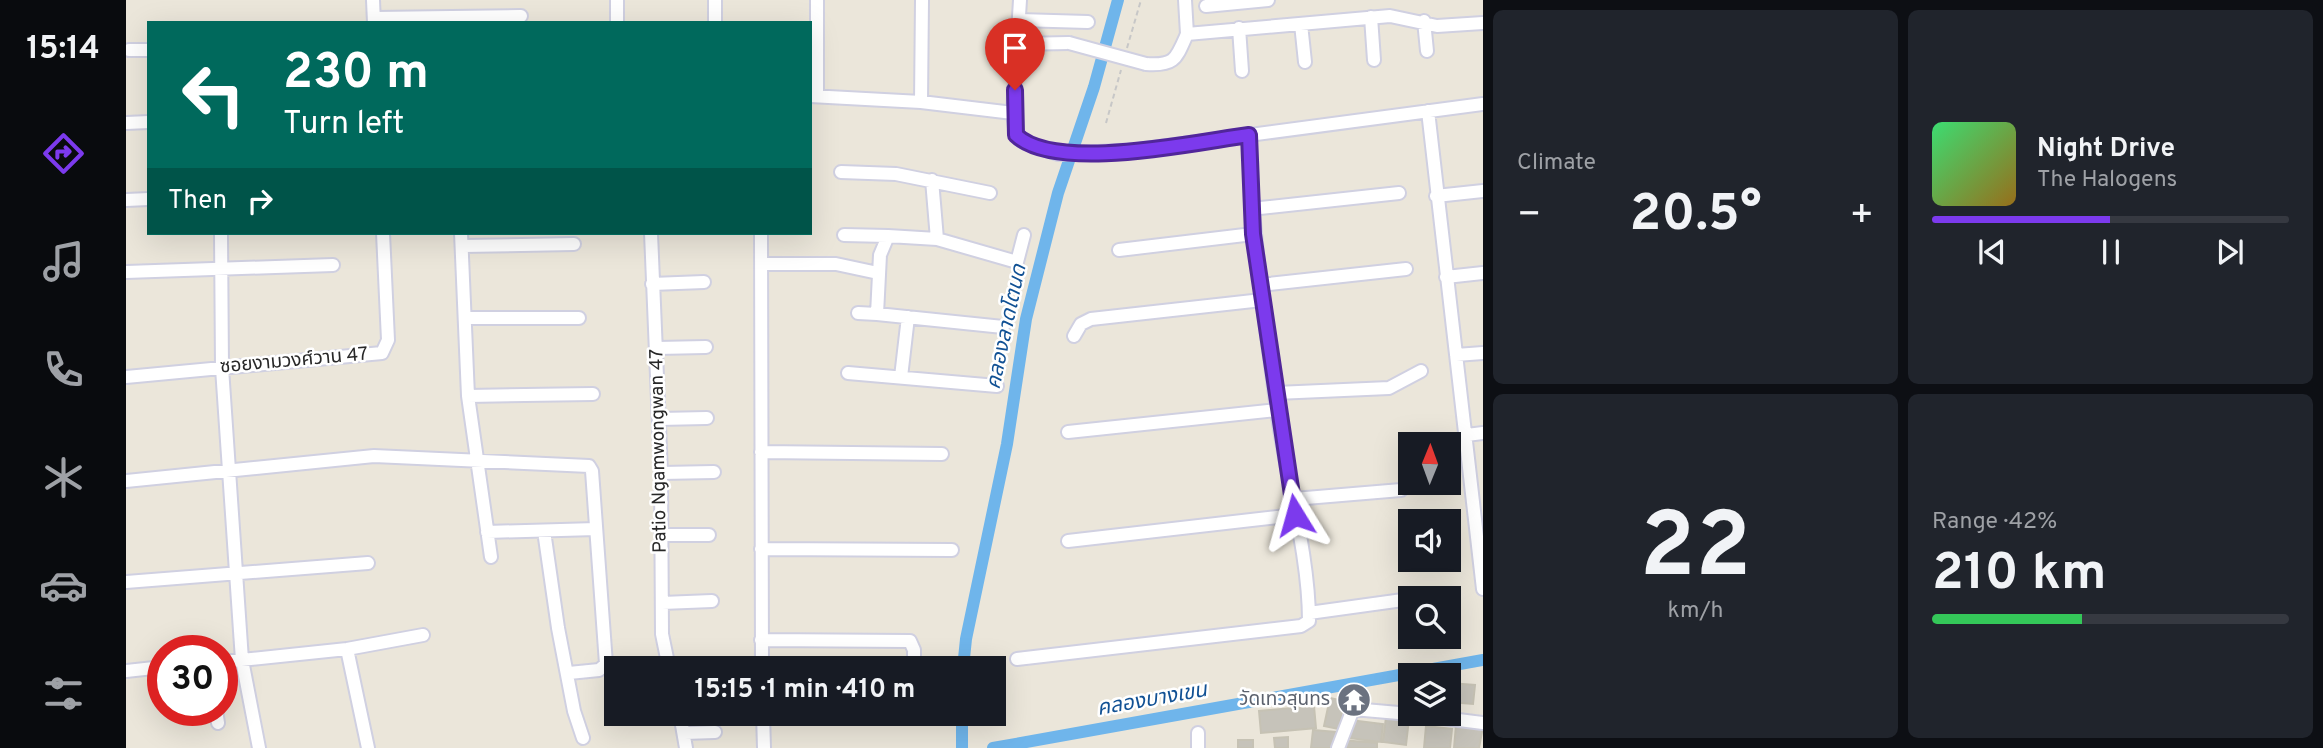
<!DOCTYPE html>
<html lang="en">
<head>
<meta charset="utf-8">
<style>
	body { margin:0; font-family:Overpass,"Noto Sans Thai",sans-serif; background:#20242c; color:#f1f3f6; height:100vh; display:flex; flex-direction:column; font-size:26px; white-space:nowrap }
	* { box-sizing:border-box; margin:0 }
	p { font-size:23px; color:#9ea1a6 }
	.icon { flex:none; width:38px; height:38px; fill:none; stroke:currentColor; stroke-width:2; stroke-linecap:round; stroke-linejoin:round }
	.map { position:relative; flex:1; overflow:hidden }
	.sheet { display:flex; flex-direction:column; gap:10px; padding:10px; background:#0d0f14; width:840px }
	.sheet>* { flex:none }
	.guide { position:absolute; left:21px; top:21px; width:665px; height:214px; border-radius:0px; box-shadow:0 7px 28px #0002; background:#00695c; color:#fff; overflow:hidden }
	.needle { width:46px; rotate:1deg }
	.controls { position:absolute; left:1272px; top:432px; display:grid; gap:14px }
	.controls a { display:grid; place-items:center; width:63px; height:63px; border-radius:0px; background:#171b24; box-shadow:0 7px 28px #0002; font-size:35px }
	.speed { position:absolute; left:21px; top:635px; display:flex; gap:14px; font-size:35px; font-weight:700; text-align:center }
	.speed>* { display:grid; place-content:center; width:91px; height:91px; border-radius:50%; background:#171b24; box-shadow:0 7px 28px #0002; line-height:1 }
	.speed .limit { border:10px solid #d22; background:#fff; color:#111 }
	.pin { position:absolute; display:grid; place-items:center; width:60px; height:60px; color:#fff; margin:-72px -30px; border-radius:50% 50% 50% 0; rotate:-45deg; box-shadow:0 0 7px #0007 }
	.pin .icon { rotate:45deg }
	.me { position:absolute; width:77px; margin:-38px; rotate:352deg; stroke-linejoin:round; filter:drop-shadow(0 0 5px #0008) }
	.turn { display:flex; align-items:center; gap:24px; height:147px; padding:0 21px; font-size:32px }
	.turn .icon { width:91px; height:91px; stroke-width:2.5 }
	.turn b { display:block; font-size:49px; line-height:60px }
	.then { display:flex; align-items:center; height:66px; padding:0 21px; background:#0003; gap:14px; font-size:26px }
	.big { font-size:52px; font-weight:700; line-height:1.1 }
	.sheet .tile { flex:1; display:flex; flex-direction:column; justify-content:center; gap:10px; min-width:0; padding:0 24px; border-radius:10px; background:#20242c }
	.sheet .dial { align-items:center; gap:0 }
	.dial b { font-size:91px; line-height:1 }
	.song { display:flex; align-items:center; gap:21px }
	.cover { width:84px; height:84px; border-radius:10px; background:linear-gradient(135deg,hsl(140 70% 55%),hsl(40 70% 35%)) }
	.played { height:7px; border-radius:4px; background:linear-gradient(90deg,#7c3aed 50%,#363941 50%) }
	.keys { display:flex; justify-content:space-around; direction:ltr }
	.heat { display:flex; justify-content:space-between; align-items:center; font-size:38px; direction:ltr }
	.charge { height:10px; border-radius:5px; background:linear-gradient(90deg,#34c759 42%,#363941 0) }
	.sheet .tiles { flex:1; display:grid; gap:10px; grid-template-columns:repeat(2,1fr) }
	.trip { position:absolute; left:478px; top:656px; width:402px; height:70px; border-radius:0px; background:#171b24; box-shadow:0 7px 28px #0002; font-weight:700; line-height:70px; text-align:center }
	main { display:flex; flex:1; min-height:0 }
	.tabs { display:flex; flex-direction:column; width:126px; justify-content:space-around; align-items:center; background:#090b0e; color:#9ea1a6 }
	.tabs .icon { width:49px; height:49px }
	.tabs .selected { color:#7c3aed }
	.tabs b { font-size:32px; color:#f1f3f6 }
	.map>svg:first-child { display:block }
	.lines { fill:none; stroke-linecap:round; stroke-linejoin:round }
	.canal { stroke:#6fb5eb; stroke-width:12 }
	.building { fill:#c6c3ba; stroke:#c6c2b4; stroke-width:2 }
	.minor-casing { stroke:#d0d0e1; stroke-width:16 }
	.path { stroke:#c7c7c7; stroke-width:2; stroke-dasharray:5 3.5; stroke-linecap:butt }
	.minor { stroke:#fff; stroke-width:12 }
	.minor-bridge-casing { stroke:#d0d0e1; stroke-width:16; stroke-linecap:butt }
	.minor-bridge { stroke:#fff; stroke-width:12 }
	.route-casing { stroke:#51269a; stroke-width:18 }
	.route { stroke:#7c3aed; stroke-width:12 }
	.labels { text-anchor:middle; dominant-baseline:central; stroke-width:5; stroke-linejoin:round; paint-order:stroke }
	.street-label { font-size:19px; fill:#282828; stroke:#fff }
	.worship-label { font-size:19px; fill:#5b616d; stroke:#fff; text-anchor:end }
	.water-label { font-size:21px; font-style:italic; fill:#115194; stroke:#fff }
</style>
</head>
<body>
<main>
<nav class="tabs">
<b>15:14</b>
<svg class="icon selected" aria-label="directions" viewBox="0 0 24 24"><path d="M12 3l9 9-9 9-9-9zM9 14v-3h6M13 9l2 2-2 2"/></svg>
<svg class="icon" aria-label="music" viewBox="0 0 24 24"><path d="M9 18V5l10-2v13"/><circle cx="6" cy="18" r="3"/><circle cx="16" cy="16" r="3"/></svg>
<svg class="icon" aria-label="phone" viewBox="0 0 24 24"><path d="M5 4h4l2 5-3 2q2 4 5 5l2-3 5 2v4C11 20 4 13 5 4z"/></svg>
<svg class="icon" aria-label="climate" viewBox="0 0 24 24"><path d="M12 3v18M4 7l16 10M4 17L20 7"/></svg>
<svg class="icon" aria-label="car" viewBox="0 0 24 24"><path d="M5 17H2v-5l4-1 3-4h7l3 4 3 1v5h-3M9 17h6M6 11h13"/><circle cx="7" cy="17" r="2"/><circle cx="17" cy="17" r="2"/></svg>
<svg class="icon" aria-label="filters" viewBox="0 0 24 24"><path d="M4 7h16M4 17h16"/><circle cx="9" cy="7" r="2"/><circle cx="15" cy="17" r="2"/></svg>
</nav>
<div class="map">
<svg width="1357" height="748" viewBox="0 0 1357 748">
	<rect width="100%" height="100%" fill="#ebe6da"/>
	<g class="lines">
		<!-- canal -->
		<path class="canal" d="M 837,668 L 840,639 L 881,444 L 900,319 L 932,193 L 968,87 L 992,0
			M 836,714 L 836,748
			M 867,748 L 1357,660"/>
	</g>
	<!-- building -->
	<path class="building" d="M 1323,683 L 1349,685 L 1347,704 L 1323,702 Z
		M 1204,698 L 1218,701 L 1213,729 L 1198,726 Z
		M 1188,706 L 1190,728 L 1135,733 L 1133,711 Z
		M 1260,717 L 1283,719 L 1280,745 L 1257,742 Z
		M 1224,720 L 1257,724 L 1255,742 L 1222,738 Z
		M 1330,725 L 1357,727 L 1353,748 L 1328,748 Z
		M 1300,726 L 1326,729 L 1324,748 L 1298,748 Z
		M 1187,730 L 1210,732 L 1209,748 L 1185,748 Z
		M 1162,737 L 1162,748 L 1149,748 L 1148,738 Z
		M 1112,740 L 1127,740 L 1127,748 L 1112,748 Z
		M 1215,740 L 1251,743 L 1251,748 L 1214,748 Z"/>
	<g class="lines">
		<!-- minor casing -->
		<g class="minor-casing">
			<path id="minor" d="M 247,0 L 248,23
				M 589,0 L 589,23
				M 691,0 L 691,96
				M 894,0 L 887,113 L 890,135 L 896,141 L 932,154 L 1011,150 L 1357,104
				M 1059,0 L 1061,34
				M 1080,6 L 1142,0
				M 1245,17 L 1248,60
				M 248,18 L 395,16
				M 893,20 L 962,22
				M 1298,21 L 1301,51
				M 491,23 L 491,0
				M 1175,24 L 1179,62
				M 1113,28 L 1116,71
				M 892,44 L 943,43
				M 3,50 L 23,50
				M 1020,64 C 1049,66 1050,59 1061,34 L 1264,16 L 1311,26 L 1357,23
				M 684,96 L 795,102 L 887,113
				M 795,102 L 796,0
				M 1302,111 L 1357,589
				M 0,123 L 23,122
				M 715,172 L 770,174 L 864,193
				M 806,180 L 811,239
				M 1310,196 L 1357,191
				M 0,200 L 23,199
				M 1125,209 L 1273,193
				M 95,233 L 96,368 L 116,660 L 133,748
				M 335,233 L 342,396 L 365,557
				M 525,233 L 535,473 L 536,634 L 543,668
				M 635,233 L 636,668
				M 718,235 L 762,236
				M 336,246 L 448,244
				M 993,250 L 1127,234
				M 635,264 L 710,264 L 752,273
				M 0,272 L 207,265
				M 1320,277 L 1357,273
				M 526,284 L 578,282
				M 1134,285 L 1280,269
				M 732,313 L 751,314
				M 339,318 L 453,318
				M 877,327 L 751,314 L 754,255 L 762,236 L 811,239 L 891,262 L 898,235
				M 948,336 L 955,324 L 965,319 L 1136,300
				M 531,348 L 580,347
				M 1330,355 L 1357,353
				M 722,373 L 871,386
				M 0,377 L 256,353 L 262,340 L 257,233
				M 775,377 L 782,317
				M 1150,393 L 1263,388 L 1295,371
				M 342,396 L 467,394
				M 533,419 L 581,418
				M 942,432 L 1151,410
				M 1341,435 L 1357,433
				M 635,452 L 816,454
				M 535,473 L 588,472
				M 0,481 L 248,456 L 463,466 L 466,471 L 480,664 L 473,670 L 443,673
				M 1168,499 L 1275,490
				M 418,531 L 432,628 L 448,711 L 457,738
				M 361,532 L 470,529
				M 535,535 L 583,535
				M 942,541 L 1169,515
				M 635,549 L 826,550
				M 0,582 L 242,563
				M 536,603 L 586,601
				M 1183,613 L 1284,599
				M 635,640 L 784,641 L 788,650 L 788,668
				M 221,649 L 242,748
				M 891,659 L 1175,626 L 1183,621 C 1183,554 1160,477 1151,410 C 1139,318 1125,229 1123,135
				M 96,662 L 221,649 L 297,635
				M 0,671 L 37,667
				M 90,710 L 92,723
				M 554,714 L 560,748
				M 637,714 L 638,748
				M 1285,714 L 1357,723
				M 558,733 L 589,732
				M 1072,733 L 1072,748
				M 1212,748 L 1227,709 L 1284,714"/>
		</g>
		<!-- path -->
		<path class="path" d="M 1001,48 L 1015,0
			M 980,123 L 995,70"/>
		<!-- minor -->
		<use href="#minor" class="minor"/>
		<!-- minor-bridge casing -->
		<g class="minor-bridge-casing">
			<path id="minor-bridge" d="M 943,43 L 1020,64"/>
		</g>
		<!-- minor-bridge -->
		<use href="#minor-bridge" class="minor-bridge"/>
	</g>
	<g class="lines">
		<!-- route casing -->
		<g class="route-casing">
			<path id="route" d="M 889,90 L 890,135 C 930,173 1070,142 1123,135 L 1127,234 L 1169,515"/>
		</g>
		<!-- route -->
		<use href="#route" class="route"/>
	</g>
	<!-- icons -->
	<defs>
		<g id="temple-disc" transform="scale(1.75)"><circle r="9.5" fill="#6b7280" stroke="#fff"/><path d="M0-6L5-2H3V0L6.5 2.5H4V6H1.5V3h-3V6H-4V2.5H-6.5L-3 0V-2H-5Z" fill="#fff"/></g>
	</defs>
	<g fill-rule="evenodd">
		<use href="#temple-disc" x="1228" y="700"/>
	</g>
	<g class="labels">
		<!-- street labels -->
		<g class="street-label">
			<text transform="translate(168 361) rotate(-5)">ซอยงามวงศ์วาน 47</text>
			<text transform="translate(533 451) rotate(-91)">Patio Ngamwongwan 47</text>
		</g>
		<!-- worship labels -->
		<g class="worship-label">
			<text x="1204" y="700">วัดเทวสุนทร</text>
		</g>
		<!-- water labels -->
		<g class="water-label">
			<text transform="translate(881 327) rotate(-78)">คลองลาดโตนด</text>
			<text transform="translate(1026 700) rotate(-10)">คลองบางเขน</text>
		</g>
	</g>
</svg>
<div class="controls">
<a><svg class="needle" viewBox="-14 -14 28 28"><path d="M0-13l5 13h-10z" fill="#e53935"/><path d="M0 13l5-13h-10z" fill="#9ea1a6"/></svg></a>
<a><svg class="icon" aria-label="sound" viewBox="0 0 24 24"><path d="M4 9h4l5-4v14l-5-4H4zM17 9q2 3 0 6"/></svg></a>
<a><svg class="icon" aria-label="search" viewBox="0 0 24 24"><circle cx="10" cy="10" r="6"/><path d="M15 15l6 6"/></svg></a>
<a><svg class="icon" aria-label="layers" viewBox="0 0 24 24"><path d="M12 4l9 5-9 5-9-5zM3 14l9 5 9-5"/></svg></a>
</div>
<div class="speed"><div class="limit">30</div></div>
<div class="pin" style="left:889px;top:90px;background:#d93025"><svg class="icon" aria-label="arrive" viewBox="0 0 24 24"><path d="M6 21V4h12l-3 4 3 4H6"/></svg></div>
<svg class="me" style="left:1169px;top:515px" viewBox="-20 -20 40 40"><path d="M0-17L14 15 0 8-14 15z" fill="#7c3aed" stroke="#fff" stroke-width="4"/></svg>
<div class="trip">15:15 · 1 min · 410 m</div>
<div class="guide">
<div class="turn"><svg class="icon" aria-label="left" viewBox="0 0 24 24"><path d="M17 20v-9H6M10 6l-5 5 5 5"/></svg><div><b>230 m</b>Turn left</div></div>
<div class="then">Then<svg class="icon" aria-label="right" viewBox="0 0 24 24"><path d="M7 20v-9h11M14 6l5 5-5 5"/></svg></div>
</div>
</div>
<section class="sheet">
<div class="tiles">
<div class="tile"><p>Climate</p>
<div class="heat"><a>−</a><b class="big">20.5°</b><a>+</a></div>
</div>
<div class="tile">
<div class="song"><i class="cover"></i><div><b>Night Drive</b><p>The Halogens</p></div></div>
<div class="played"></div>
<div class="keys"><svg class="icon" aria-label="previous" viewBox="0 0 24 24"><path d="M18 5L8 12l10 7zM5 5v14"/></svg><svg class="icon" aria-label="pause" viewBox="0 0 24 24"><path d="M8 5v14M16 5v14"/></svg><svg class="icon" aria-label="next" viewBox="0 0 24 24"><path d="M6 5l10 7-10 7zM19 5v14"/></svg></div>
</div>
<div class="tile dial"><b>22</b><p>km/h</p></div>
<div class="tile"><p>Range · 42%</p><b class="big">210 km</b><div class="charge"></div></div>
</div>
</section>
</main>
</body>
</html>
